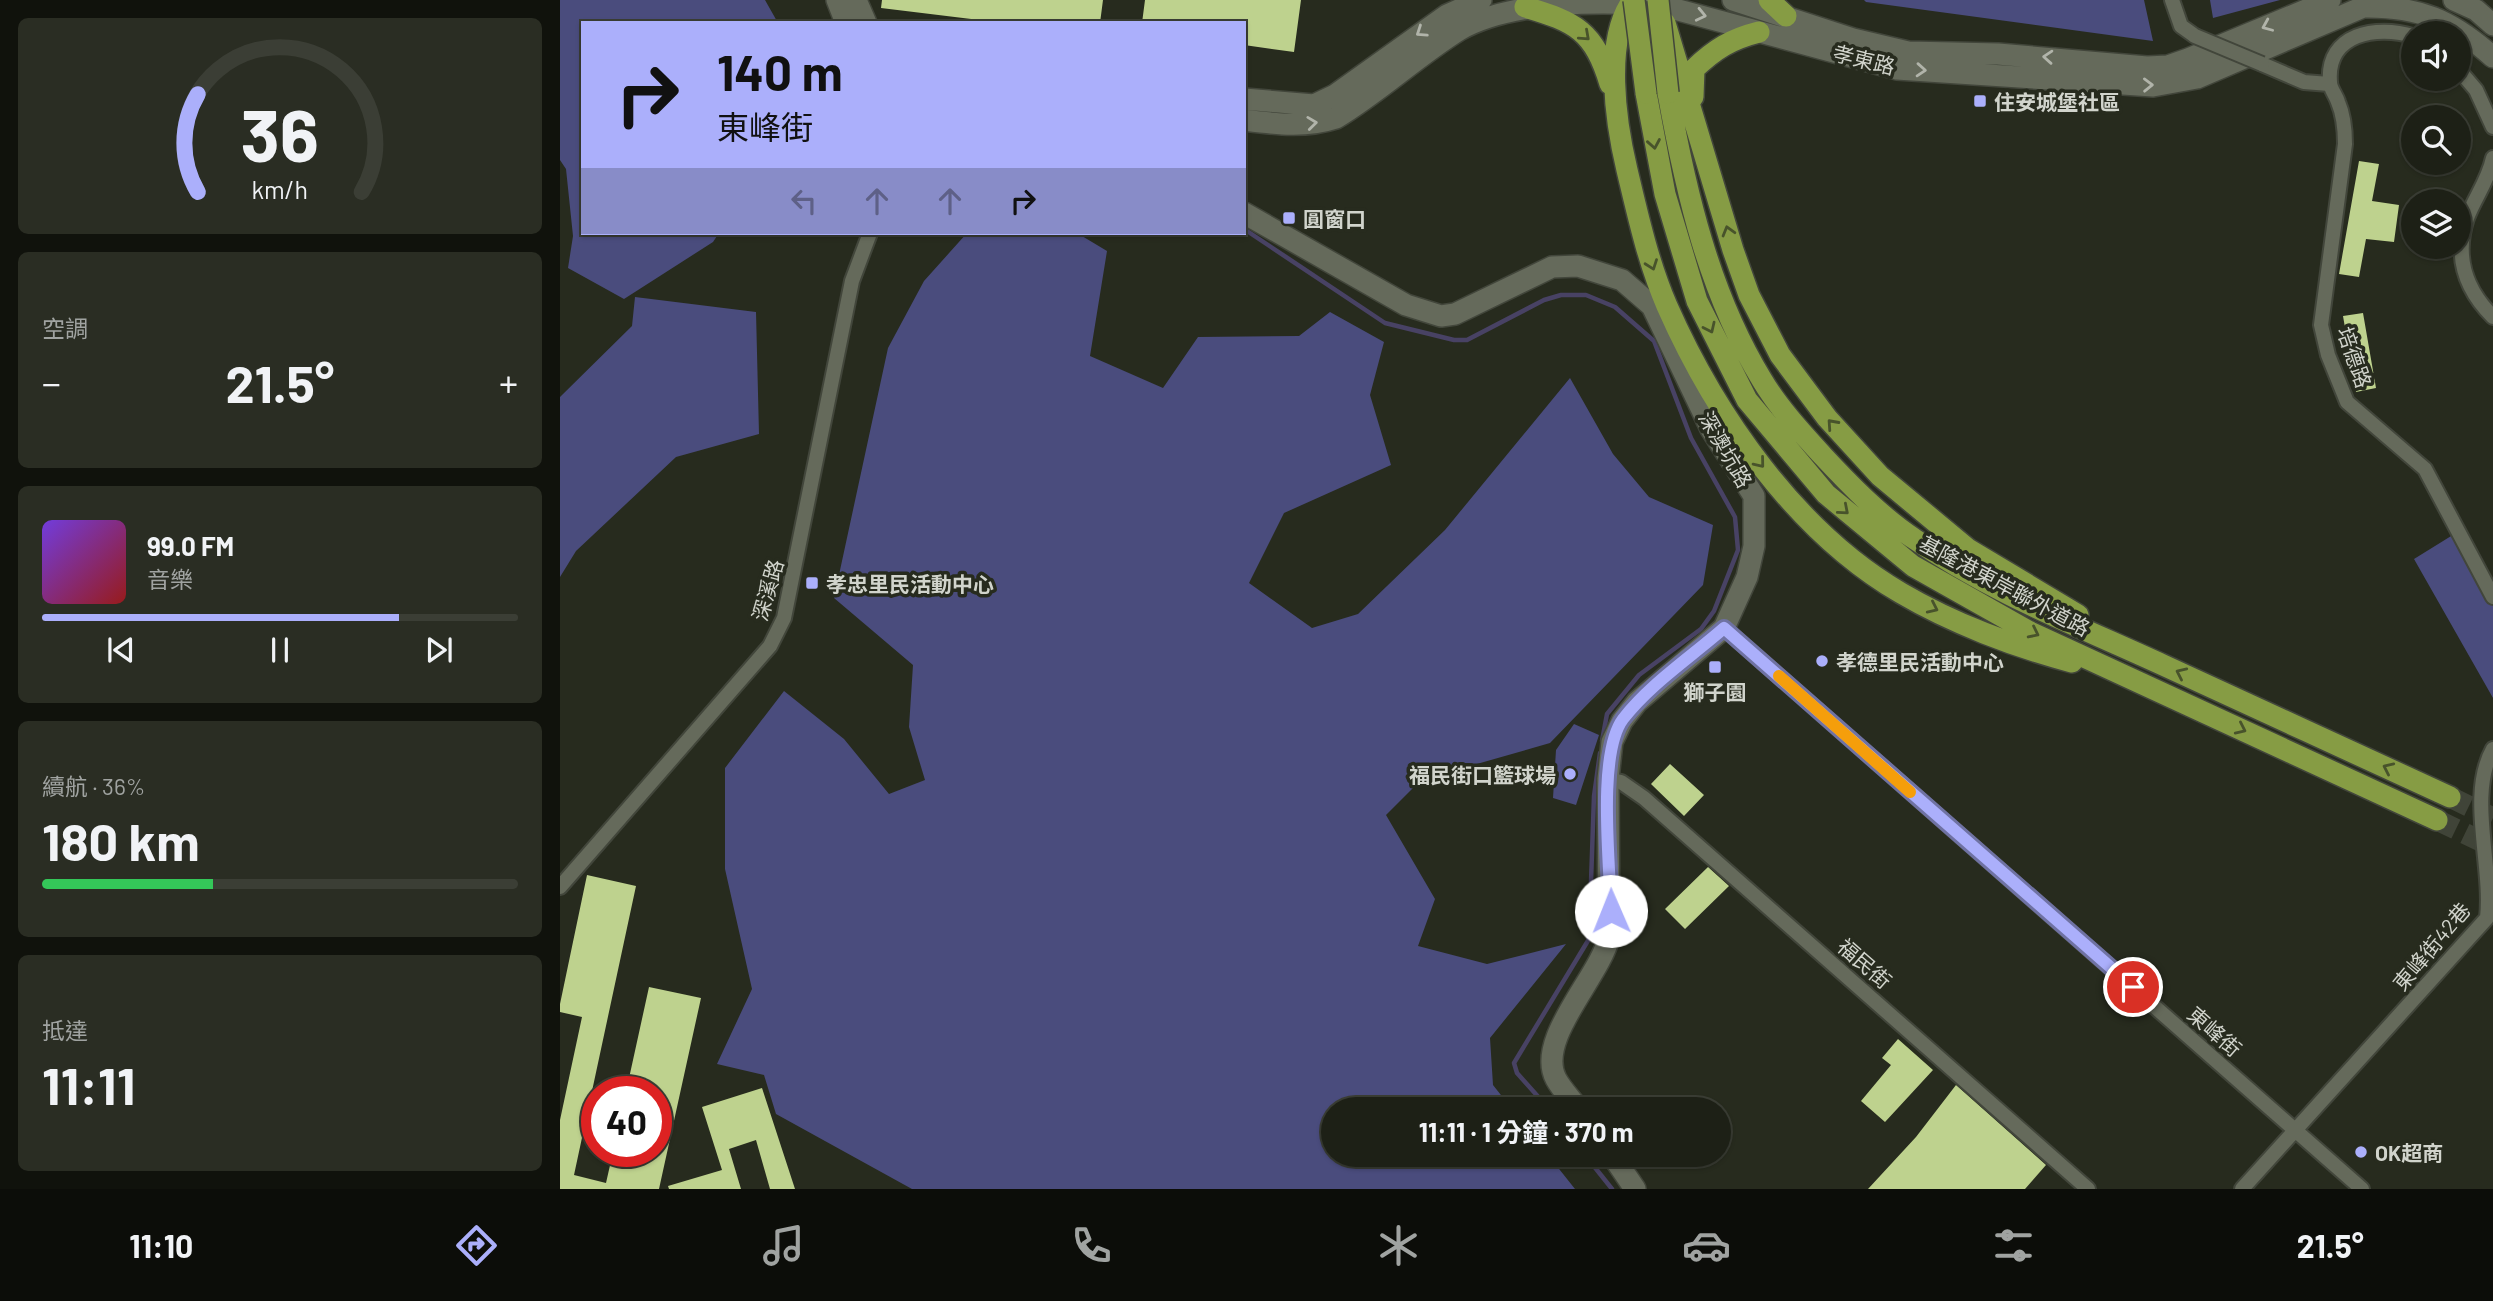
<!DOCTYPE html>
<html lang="zh-TW">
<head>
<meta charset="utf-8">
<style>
	body { margin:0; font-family:Barlow,"Noto Sans TC",sans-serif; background:#2a2d23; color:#f1f3f6; height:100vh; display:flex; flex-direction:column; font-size:26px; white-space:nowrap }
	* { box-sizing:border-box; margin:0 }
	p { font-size:23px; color:#a0a3a1 }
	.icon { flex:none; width:38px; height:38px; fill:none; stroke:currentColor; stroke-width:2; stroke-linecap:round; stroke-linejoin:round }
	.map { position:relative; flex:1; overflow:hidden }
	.side { display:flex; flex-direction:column; gap:18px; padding:18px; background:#10120c; width:560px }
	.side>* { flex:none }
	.hud { position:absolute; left:21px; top:21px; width:665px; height:214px; border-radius:0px; box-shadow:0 2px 5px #0004,0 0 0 2px #3b3e35; background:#abaffb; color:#111; overflow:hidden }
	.tools { position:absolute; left:1841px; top:21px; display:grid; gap:14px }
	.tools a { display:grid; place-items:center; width:70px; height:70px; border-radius:50%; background:#1d2016; box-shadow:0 2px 5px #0004,0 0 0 2px #3b3e35; font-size:35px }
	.speed { position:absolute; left:21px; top:1076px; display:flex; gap:14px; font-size:35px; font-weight:700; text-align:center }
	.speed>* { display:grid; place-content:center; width:91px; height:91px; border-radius:50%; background:#1d2016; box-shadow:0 2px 5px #0004,0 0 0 2px #3b3e35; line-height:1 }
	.speed .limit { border:10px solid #d22; background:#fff; color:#111 }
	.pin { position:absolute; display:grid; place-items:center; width:60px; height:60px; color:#fff; margin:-30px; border:4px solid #fff; border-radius:50%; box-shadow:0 2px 7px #0007 }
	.me { position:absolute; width:77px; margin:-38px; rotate:359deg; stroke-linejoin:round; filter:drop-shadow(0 0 5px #0008) }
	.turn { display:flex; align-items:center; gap:24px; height:147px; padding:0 21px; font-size:32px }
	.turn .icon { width:91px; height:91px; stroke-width:2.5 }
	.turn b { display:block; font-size:49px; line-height:60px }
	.lanes { display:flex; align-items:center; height:66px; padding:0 21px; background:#0003; justify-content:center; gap:35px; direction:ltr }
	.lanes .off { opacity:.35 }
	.big { font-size:52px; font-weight:700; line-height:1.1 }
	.side .widget { flex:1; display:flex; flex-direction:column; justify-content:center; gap:10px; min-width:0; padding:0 24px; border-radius:10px; background:#2a2d23 }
	.side .dial { align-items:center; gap:0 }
	.dial svg { height:182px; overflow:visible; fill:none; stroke:#3b3e35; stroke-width:7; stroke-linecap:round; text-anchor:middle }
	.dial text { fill:#f1f3f6; stroke:none }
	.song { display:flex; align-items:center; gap:21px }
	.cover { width:84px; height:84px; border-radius:10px; background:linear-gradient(135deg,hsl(260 70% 55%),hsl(0 70% 35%)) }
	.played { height:7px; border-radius:4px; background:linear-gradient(90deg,#abaffb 75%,#3b3e35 75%) }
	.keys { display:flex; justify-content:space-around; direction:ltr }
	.heat { display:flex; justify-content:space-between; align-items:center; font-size:38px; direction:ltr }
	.charge { height:10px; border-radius:5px; background:linear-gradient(90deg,#34c759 36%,#3b3e35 0) }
	.trip { position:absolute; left:761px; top:1097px; width:410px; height:70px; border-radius:35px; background:#1d2016; box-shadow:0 2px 5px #0004,0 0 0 2px #3b3e35; font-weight:700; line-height:70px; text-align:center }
	.menu { display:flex; height:112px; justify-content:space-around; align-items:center; background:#0c0d09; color:#a0a3a1 }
	.menu .icon { width:49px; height:49px }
	.menu .selected { color:#abaffb }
	.menu b { font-size:32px; color:#f1f3f6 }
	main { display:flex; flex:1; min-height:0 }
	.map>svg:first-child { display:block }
	.green { fill:#4a4c7d }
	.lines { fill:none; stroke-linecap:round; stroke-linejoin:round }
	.stream { stroke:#484264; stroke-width:4.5 }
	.building { fill:#bed28e }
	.highway-tunnel { stroke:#404438; stroke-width:21; stroke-dasharray:21 10; stroke-linecap:butt }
	.street-casing { stroke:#42463b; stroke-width:18 }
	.secondary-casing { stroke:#42463b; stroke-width:24 }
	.highway-casing { stroke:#42463b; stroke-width:24 }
	.street { stroke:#656a5b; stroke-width:14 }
	.secondary { stroke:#656a5b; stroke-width:21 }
	.highway { stroke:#869c44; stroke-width:21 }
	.street-bridge-casing { stroke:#42463b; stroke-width:18; stroke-linecap:butt }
	.highway-bridge-casing { stroke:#42463b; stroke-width:24; stroke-linecap:butt }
	.street-bridge { stroke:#656a5b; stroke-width:14 }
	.highway-bridge { stroke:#869c44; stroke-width:21 }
	.oneway { stroke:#b1b4aa }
	.oneway2 { stroke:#48532b }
	.route-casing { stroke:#6f72a3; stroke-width:18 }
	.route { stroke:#abaffb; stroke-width:12 }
	.slow { stroke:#f59e0b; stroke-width:12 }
	.poi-dot { fill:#abaffb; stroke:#272b1e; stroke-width:2.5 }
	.labels { text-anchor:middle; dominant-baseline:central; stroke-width:7; stroke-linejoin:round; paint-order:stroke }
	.street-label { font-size:21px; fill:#d1d4cc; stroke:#272b1e }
	.poi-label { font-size:21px; font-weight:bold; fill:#d1d4cc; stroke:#272b1e; text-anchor:start }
</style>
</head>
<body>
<main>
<section class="side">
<div class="widget dial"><svg viewBox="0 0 100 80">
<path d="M14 69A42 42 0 1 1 86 69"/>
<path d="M14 69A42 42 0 0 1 14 26" stroke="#abaffb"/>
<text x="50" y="56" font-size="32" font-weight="700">36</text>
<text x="50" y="72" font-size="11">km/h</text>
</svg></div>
<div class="widget"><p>空調</p>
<div class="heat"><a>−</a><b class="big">21.5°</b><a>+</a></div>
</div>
<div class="widget">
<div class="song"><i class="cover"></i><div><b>99.0 FM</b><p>音樂</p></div></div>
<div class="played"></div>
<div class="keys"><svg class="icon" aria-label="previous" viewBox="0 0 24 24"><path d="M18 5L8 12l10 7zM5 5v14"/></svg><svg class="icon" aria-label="pause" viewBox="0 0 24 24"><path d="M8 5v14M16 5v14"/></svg><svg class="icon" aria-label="next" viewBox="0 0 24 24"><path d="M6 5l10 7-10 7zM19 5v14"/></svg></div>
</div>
<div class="widget"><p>續航 · 36%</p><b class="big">180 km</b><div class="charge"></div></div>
<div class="widget"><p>抵達</p><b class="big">11:11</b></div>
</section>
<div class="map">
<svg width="1933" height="1189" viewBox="0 0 1933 1189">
	<rect width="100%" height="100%" fill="#272b1e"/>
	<!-- green -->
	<path class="green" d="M 0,0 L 205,0 L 218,23 L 23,23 L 23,233 L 159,233 L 153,242 L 64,299 L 8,268 L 13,236 L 6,169 L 0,160 Z
		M 1304,0 L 1584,0 L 1593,41 L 1306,2 Z
		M 1650,0 L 1720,0 L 1653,18 Z
		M 407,233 L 517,233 L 547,251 L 530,356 L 603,388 L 638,337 L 739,336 L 770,312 L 824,342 L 810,395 L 831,465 L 724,513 L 689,583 L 752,628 L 798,614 L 885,530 L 1010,378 L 1053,454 L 1089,497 L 1153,525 L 1143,585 L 990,743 L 861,780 L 826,815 L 875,899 L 858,946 L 927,964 L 1006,944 L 930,1038 L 933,1085 L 952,1109 L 774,1110 L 774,1155 L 988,1155 L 1015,1189 L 352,1189 L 216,1114 L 204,1075 L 157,1064 L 192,989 L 165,869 L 165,768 L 224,691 L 284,739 L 329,794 L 365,780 L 349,727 L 353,665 L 274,598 L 328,348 L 364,281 Z
		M 75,297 L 196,312 L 199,434 L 116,457 L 16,551 L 0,577 L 0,397 L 72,326 Z
		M 1896,533 L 1933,605 L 1933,698 L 1854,559 Z
		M 1014,724 L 1039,735 L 1016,805 L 993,798 L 996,750 Z"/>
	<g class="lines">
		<!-- stream -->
		<path class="stream" d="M 684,229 L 825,323 L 894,340 L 907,340 L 984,300 L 1001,295 L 1026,295 L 1055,307 L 1094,341 L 1131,438 L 1175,517 L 1178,550 L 1154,611 L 1141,629 L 1079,675 L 1047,714 L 1042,741
			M 990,1110 L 957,1073 L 954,1063 L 1029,939 L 1034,796 L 1040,753
			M 1025,1155 L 1052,1189"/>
	</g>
	<!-- building -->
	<path class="building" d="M 322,0 L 543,0 L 540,23 L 444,23 L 321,8 Z
		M 585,0 L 741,0 L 734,52 L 684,45 L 684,23 L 582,23 Z
		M 1799,161 L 1819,164 L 1812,201 L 1839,205 L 1834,242 L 1806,239 L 1799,277 L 1779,274 Z
		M 1803,313 L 1816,388 L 1796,392 L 1783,316 Z
		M 1110,764 L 1144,795 L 1124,816 L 1091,784 Z
		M 1148,867 L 1169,886 L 1125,929 L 1105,909 Z
		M 27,875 L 76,886 L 14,1175 L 46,1183 L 53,1152 L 96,1152 L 96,1092 L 66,1092 L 89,987 L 141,998 L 99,1189 L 0,1189 L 0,1120 L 22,1017 L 0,1012 L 0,1004 Z
		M 1338,1039 L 1373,1070 L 1325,1122 L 1301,1101 L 1331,1065 L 1322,1058 Z
		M 1396,1085 L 1486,1165 L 1465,1189 L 1308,1189 L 1356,1137 Z
		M 202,1088 L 235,1189 L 210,1189 L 196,1140 L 169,1149 L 181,1189 L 109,1189 L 108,1186 L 162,1170 L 142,1107 Z"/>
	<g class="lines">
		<!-- highway-tunnel -->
		<path class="highway-tunnel" d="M 1890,797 L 1933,818
			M 1877,820 L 1933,847"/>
		<!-- street casing -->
		<g class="street-casing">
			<path id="street" d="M 1612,0 L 1621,26 L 1635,36
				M 1853,36 C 1817,25 1766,33 1770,82 C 1770,89 1776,95 1778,102 C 1784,116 1785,129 1785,144 L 1761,325 L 1768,355 L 1787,402 L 1865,469 L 1933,597
				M 1702,64 L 1744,82 L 1769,84
				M 1899,70 L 1916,90 L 1933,127
				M 1933,158 C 1928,181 1915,197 1907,218 C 1894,257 1905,289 1933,317
				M 1164,628 L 1802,1189
				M 1048,779 L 1061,782 L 1084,798 L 1528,1189
				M 0,887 L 210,646 L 224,618 L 292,281 L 310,233
				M 1682,1189 L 1927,918 C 1933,866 1907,795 1933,749"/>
		</g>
		<!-- secondary casing -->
		<g class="secondary-casing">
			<path id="secondary" d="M 277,0 L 286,23
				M 296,0 L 306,23
				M 1173,0 L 1293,39 L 1348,52 L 1438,54 L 1587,67 L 1608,66 L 1628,59 L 1770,0
				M 1894,0 L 1916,10 L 1933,25
				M 684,99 L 754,105 L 775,95 L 887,15 L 921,0
				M 684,120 C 716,124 745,128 776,118 C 819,92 856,57 899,30 C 952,0 1040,1 1100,5 L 1337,69 L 1593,86 L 1637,78 L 1803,7 C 1860,6 1891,20 1933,57
				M 684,213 L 846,305 L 881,316 L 895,314 L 992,267 L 1018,266 L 1062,280 L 1092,306 L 1151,429 L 1194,496 L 1194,546 L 1187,577 L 1164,628 L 1077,702 L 1062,721 L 1052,742 L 1048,779 L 1049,937 C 1040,977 975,1039 996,1079 C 1002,1090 1012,1100 1019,1110
				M 1052,1155 L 1075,1189"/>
		</g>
		<!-- highway casing -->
		<g class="highway-casing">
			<path id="highway" d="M 1073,0 C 1043,40 1056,124 1067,170 C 1078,216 1088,262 1107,306 C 1155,415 1236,532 1341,593 C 1392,623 1455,647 1512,662
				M 1209,0 L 1226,16
				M 965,7 C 1016,22 1034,31 1050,84
				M 1105,23 L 1173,250 L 1189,295 L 1220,355 L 1267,418 L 1320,476 L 1408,549 L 1518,615
				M 1086,93 L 1105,194 L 1137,301 L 1187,400 L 1266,494 L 1353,566 L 1470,632 L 1877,820
				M 1108,93 C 1126,193 1149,293 1202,380 C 1218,407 1241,432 1262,455 C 1289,484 1320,516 1353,538 C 1430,592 1518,626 1603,665 C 1699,709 1794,753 1890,797
				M 1133,97 L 1134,69 C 1155,49 1171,39 1199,32"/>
		</g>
		<!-- street -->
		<use href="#street" class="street"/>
		<!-- secondary -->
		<use href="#secondary" class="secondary"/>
		<!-- highway -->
		<use href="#highway" class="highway"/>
		<!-- street-bridge casing -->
		<g class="street-bridge-casing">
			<path id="street-bridge" d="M 1635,36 L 1702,64"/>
		</g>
		<!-- highway-bridge casing -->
		<g class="highway-bridge-casing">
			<path id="highway-bridge" d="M 1074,0 L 1086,93
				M 1098,0 L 1108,93"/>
		</g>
		<!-- street-bridge -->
		<use href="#street-bridge" class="street-bridge"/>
		<!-- highway-bridge -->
		<use href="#highway-bridge" class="highway-bridge"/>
	</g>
	<!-- one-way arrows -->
	<defs><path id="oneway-chevron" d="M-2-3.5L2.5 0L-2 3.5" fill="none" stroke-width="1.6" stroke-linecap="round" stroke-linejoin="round" transform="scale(1.75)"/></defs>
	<g class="oneway">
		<use href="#oneway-chevron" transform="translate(1141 15) rotate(13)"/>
		<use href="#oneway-chevron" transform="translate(1707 26) rotate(157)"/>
		<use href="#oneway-chevron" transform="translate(861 32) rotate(146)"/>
		<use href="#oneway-chevron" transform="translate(1488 57) rotate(-176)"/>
		<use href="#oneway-chevron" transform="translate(1361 70) rotate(4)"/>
		<use href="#oneway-chevron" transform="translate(1588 85) rotate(-1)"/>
		<use href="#oneway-chevron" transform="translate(752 123) rotate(-7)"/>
	</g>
	<g class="oneway2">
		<use href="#oneway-chevron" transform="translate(1025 36) rotate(42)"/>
		<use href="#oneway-chevron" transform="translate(1094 144) rotate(80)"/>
		<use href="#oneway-chevron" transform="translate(1168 231) rotate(-106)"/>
		<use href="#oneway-chevron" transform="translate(1092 265) rotate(70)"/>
		<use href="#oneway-chevron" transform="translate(1150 328) rotate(65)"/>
		<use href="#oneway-chevron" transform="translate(1272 424) rotate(-132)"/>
		<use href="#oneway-chevron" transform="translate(1200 463) rotate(51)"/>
		<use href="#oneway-chevron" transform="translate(1284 510) rotate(41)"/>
		<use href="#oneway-chevron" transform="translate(1373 608) rotate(25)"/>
		<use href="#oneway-chevron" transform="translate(1474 633) rotate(26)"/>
		<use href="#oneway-chevron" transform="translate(1621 673) rotate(-155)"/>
		<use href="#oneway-chevron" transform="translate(1681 729) rotate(25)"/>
		<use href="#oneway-chevron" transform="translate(1828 768) rotate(-155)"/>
	</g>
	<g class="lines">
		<!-- route casing -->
		<g class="route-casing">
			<path id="route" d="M 1051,911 C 1050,865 1037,754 1063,719 C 1090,684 1131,657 1164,628 L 1573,987"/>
		</g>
		<!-- route -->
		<use href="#route" class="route"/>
		<!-- slow -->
		<path class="slow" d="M 1219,676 L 1350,792"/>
	</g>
	<!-- markers -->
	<g class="poi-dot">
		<rect x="1413" y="94" width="14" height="14" rx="3.5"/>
		<rect x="722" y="211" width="14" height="14" rx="3.5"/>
		<rect x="245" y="576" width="14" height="14" rx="3.5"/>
		<circle cx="1262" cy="661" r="7"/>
		<rect x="1148" y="660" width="14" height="14" rx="3.5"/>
		<circle cx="1010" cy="774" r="7"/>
		<circle cx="1801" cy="1152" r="7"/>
	</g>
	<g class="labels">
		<!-- street labels -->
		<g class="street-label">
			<text transform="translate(1304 59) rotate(14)">孝東路</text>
			<text transform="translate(1795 357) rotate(71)">培德路</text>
			<text transform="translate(1166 449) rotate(60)">深澳坑路</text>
			<text transform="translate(1445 585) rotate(28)">基隆港東岸聯外道路</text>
			<text transform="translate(207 590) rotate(-74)">深溪路</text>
			<text transform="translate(1871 946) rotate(-50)">東峰街42巷</text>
			<text transform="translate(1305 963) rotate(41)">福民街</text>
			<text transform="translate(1655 1031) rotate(41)">東峰街</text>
		</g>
		<!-- poi labels -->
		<g class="poi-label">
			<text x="1434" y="101">住安城堡社區</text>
			<text x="743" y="218">圓窗口</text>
			<text x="266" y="583">孝忠里民活動中心</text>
			<text x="1276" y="661">孝德里民活動中心</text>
			<text x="1155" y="691" text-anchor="middle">獅子園</text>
			<text x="996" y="774" text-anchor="end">福民街口籃球場</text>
			<text x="1815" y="1152">OK超商</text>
		</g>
	</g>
</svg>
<div class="tools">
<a><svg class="icon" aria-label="sound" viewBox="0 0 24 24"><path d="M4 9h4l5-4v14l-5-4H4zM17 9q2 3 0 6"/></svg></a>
<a><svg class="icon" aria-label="search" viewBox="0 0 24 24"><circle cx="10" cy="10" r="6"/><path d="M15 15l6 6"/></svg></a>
<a><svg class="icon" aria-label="layers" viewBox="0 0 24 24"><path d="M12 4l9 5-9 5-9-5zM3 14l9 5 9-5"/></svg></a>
</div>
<div class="speed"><div class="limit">40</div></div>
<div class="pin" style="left:1573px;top:987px;background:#d93025"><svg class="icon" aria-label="arrive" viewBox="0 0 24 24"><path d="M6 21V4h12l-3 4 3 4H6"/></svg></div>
<svg class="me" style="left:1051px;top:911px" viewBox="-20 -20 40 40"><circle r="19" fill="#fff"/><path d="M0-13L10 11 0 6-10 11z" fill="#abaffb"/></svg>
<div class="trip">11:11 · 1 分鐘 · 370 m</div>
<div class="hud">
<div class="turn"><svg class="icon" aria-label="right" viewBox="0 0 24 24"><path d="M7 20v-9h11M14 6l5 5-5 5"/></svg><div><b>140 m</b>東峰街</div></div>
<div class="lanes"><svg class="icon off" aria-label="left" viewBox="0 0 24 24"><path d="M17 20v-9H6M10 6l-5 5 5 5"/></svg><svg class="icon off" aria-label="ahead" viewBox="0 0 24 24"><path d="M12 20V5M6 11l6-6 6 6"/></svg><svg class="icon off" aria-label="ahead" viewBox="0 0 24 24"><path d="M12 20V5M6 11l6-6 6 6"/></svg><svg class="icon" aria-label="right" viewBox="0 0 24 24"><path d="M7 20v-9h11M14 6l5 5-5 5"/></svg></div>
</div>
</div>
</main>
<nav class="menu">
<b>11:10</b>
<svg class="icon selected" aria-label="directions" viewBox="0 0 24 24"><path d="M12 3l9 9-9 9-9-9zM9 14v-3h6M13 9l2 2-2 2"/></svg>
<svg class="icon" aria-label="music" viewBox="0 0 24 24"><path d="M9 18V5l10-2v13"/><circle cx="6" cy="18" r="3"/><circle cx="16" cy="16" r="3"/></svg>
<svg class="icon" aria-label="phone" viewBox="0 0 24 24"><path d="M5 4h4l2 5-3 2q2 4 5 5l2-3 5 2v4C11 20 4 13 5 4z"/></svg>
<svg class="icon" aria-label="climate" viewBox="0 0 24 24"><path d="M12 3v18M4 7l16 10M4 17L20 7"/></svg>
<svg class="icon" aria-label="car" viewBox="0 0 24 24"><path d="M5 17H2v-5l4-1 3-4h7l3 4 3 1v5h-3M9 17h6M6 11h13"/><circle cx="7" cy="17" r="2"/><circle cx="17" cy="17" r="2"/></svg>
<svg class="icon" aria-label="filters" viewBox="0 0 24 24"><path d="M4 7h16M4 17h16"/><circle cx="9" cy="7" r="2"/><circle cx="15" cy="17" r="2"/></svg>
<b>21.5°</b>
</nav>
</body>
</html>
